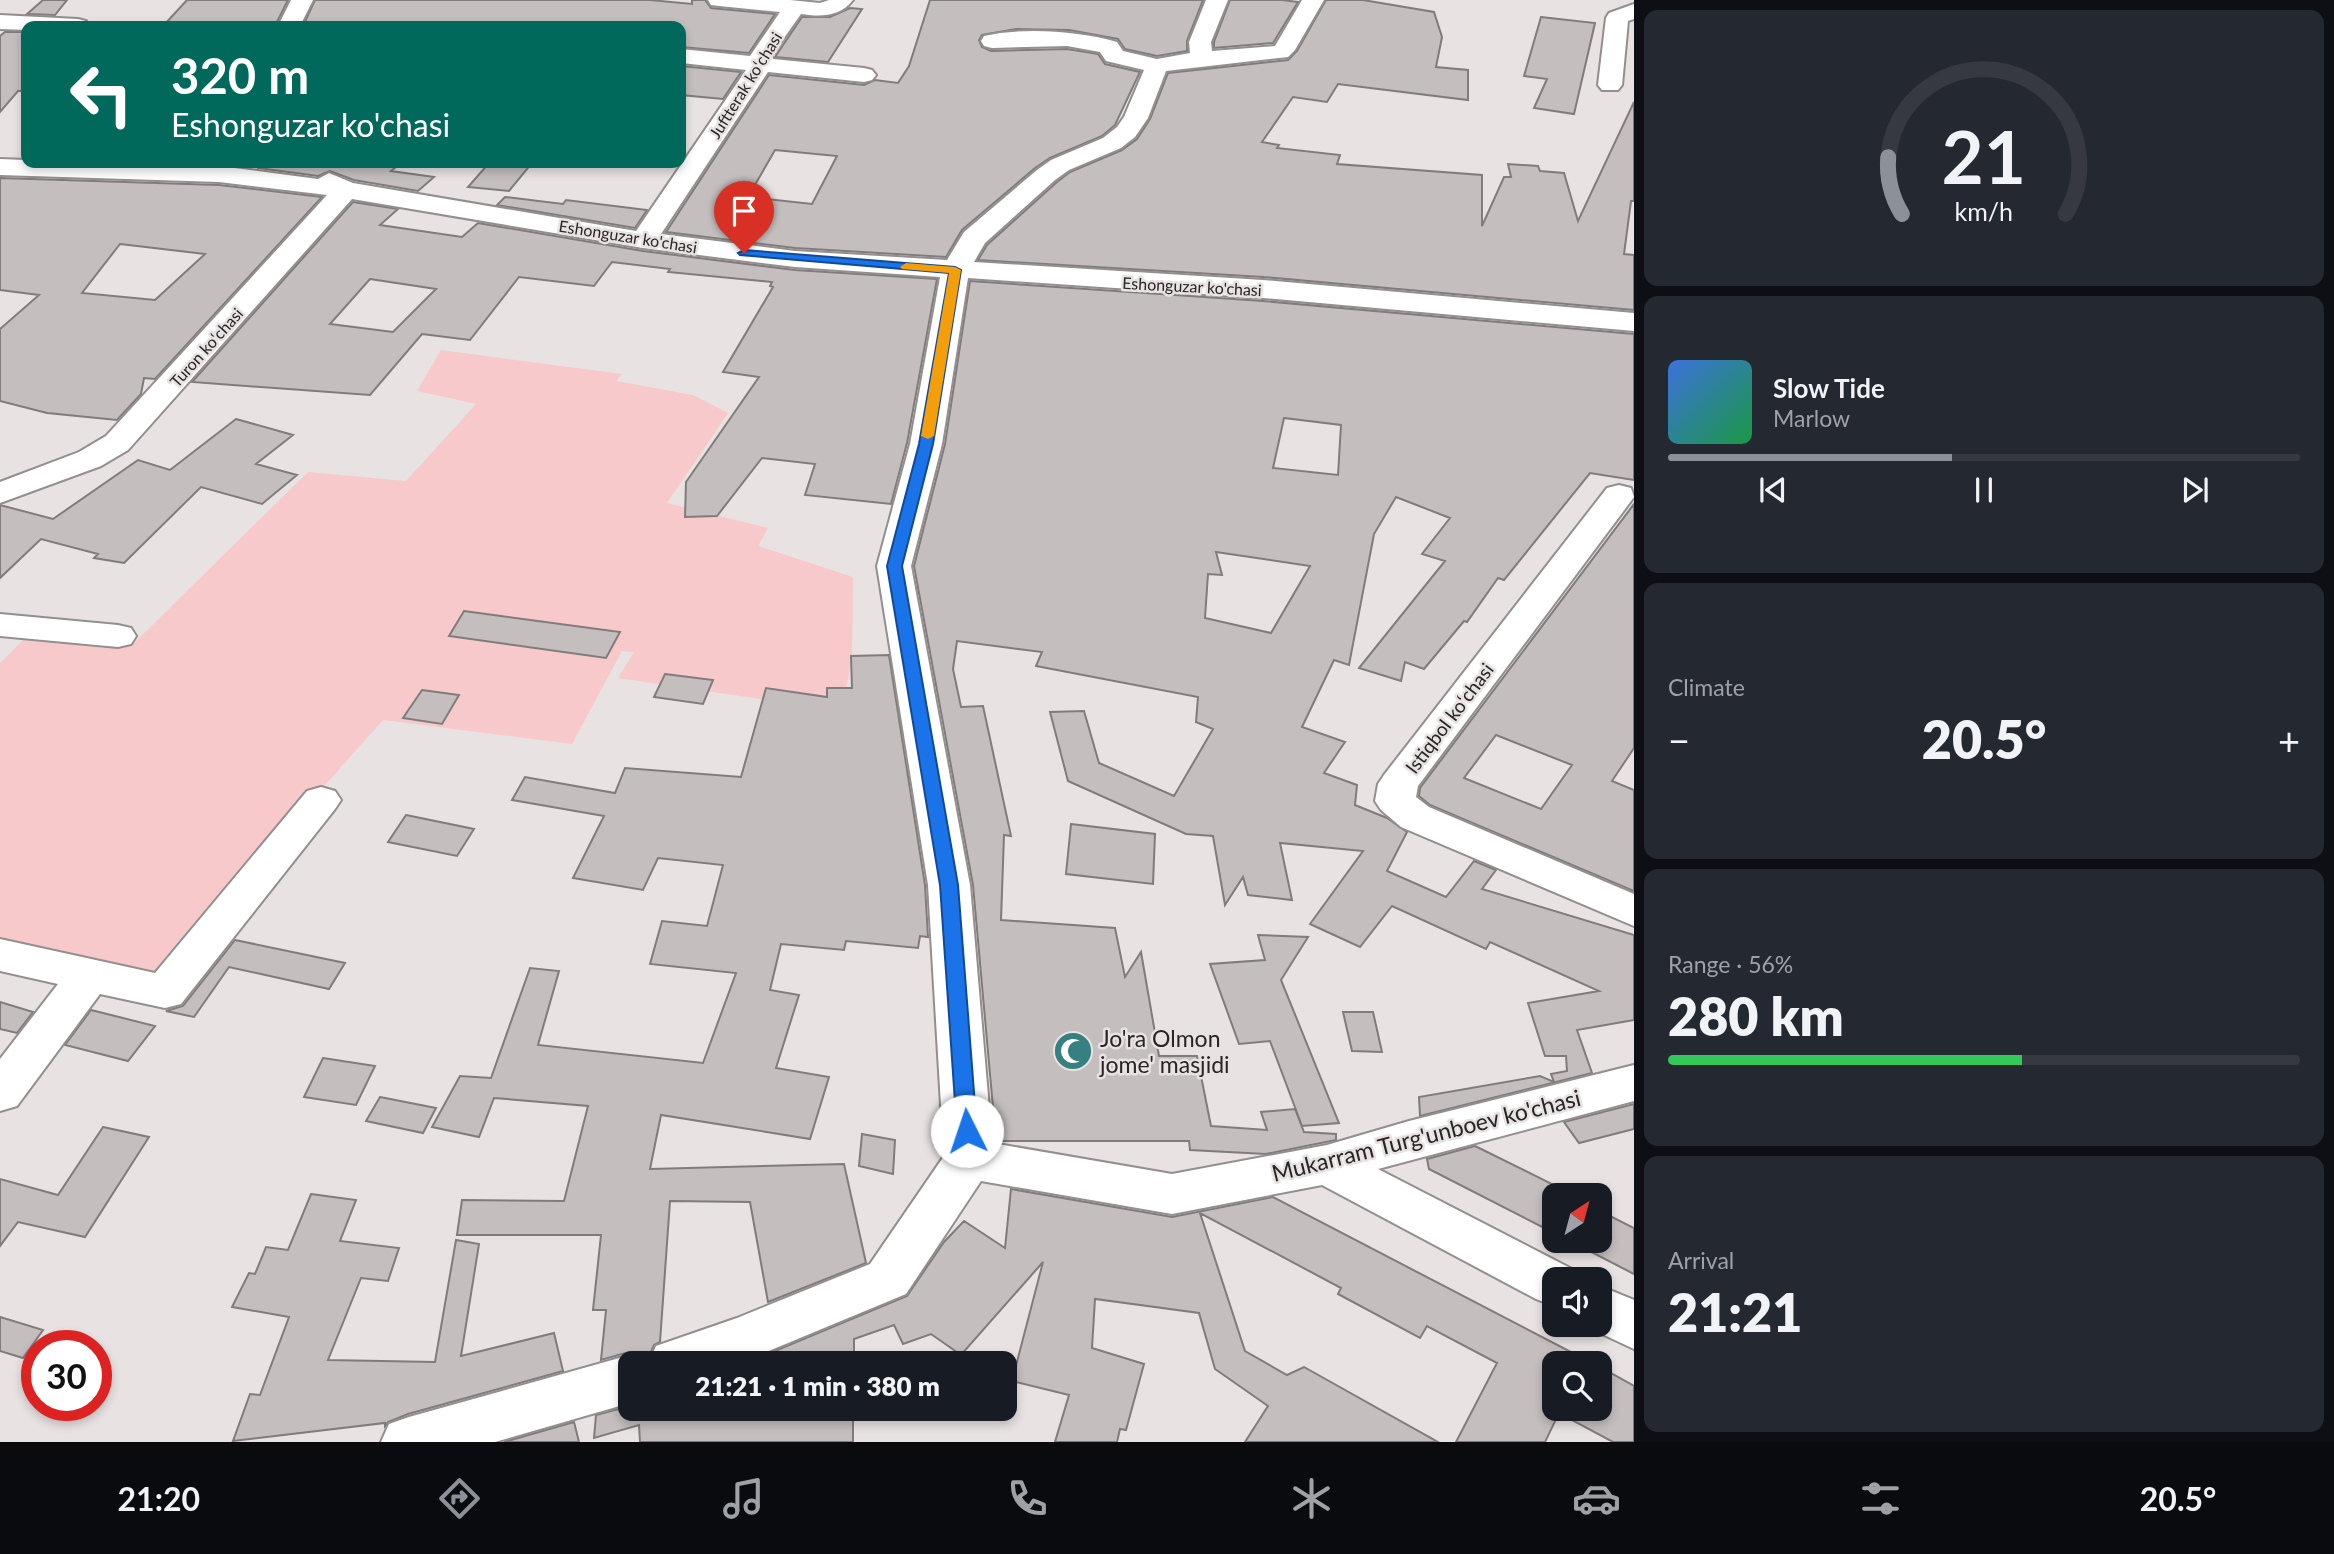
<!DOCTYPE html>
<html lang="en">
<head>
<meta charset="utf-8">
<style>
	body { margin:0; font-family:Lato,sans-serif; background:#242831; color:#f1f3f6; height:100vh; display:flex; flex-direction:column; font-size:26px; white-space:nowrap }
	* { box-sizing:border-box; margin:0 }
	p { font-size:23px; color:#9ea1a6 }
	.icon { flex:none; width:38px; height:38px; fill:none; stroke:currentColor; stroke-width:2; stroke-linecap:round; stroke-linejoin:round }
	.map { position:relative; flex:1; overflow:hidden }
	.side { display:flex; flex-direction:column; gap:10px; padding:10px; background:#0d0f14; width:700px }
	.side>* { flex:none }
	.banner { position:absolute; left:21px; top:21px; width:665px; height:147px; border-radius:14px; box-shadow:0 4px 10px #0003; background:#00695c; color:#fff; overflow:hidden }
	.needle { width:46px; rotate:36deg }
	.fabs { position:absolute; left:1542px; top:1183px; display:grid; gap:14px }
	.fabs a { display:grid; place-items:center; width:70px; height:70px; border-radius:14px; background:#171b24; box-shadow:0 4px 10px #0003; font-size:35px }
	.speed { position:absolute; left:21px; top:1330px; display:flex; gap:14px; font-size:35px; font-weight:700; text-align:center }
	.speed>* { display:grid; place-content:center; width:91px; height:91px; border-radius:50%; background:#171b24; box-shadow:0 4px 10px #0003; line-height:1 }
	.speed .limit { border:10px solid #d22; background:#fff; color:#111 }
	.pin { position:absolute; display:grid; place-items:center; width:60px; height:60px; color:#fff; margin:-72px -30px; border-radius:50% 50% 50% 0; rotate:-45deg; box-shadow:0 0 7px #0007 }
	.pin .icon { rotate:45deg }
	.me { position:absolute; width:77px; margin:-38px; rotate:356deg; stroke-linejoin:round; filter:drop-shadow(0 0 5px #0008) }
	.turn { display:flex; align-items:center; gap:24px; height:147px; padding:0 35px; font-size:32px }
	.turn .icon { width:91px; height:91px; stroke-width:2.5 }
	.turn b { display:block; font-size:49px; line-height:60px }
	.big { font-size:52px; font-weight:800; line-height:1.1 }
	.side .tile { flex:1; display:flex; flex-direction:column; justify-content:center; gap:10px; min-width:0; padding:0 24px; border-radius:14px; background:#242831 }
	.side .dial { align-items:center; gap:0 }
	.dial svg { height:182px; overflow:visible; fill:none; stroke:#363941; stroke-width:7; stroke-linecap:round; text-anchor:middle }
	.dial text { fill:#f1f3f6; stroke:none }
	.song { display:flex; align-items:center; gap:21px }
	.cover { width:84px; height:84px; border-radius:10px; background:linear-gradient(135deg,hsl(220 70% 55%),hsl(140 70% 35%)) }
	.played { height:7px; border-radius:4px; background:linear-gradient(90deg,#8c9099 45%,#363941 45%) }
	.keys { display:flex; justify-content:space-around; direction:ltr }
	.heat { display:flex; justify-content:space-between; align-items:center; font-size:38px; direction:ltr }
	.charge { height:10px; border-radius:5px; background:linear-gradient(90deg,#34c759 56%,#363941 0) }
	.trip { position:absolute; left:618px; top:1351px; width:399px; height:70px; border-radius:14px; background:#171b24; box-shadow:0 4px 10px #0003; font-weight:800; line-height:70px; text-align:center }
	.tabs { display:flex; height:112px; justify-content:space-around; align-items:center; background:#090b0e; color:#9ea1a6 }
	.tabs .icon { width:49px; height:49px }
	.tabs .on { color:#8c9099 }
	.tabs b { font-size:32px; color:#f1f3f6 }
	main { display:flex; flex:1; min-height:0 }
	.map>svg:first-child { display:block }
	.green { fill:#f8c9cb }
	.building { fill:#c4bebe; stroke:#817c7c; stroke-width:2; fill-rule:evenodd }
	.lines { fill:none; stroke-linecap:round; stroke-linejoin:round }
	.minor-casing { stroke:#948e8e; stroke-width:4 }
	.minor { fill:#fff; fill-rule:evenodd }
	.route { fill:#1a73e8; stroke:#114b97; stroke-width:2 }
	.slow { fill:#f59e0b }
	.labels { text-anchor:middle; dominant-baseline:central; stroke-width:5; stroke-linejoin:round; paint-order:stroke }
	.far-street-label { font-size:16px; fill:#272525; stroke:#e8e2e2 }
	.street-label { font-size:19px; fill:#272525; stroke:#e8e2e2 }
	.near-poi-label { font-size:23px; fill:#272525; stroke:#e8e2e2; text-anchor:start }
	.near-street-label { font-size:23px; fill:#272525; stroke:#e8e2e2 }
</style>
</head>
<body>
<main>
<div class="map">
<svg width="1634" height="1442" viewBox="0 0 1634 1442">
	<rect width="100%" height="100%" fill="#e8e2e2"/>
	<!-- green -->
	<path class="green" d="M 441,350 L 622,374 L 616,381 L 693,395 L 728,413 L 667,503 L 768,528 L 758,546 L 853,577 L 852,657 L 842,711 L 618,678 L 634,652 L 622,651 L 572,744 L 383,720 L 156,975 L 0,940 L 0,663 L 23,640 L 131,646 L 308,472 L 406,481 L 476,404 L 417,391 Z"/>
	<!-- building -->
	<path class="building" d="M 43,0 L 67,0 L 55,15 L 27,14 Z
		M 187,0 L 288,0 L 275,26 L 163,26 Z
		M 315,0 L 650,0 L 692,4 L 692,0 L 705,0 L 711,8 L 775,14 L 749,53 L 681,47 L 681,26 L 303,26 Z
		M 930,0 L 1203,0 L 1187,41 L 1187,51 L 1157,56 L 1125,49 L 1118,39 L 1069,30 L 1016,29 L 982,35 L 979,40 L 982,47 L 991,51 L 1067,49 L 1098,54 L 1105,64 L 1140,72 L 1115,125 L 1102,136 L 1050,158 L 1035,168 L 962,230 L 946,257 L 795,248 L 666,232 L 769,75 L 864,85 L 875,80 L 898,83 L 909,66 ZM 775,150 L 837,156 L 812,204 L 748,197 Z
		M 1230,0 L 1282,0 L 1298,2 L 1273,43 L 1214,48 L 1214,42 Z
		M 1326,0 L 1363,0 L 1434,12 L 1442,37 L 1436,67 L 1468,70 L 1468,100 L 1338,84 L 1327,102 L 1293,97 L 1262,142 L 1279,145 L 1277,148 L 1340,155 L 1337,164 L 1482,175 L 1482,226 L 1504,177 L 1511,177 L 1508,164 L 1538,166 L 1540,171 L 1564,173 L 1578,221 L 1634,102 L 1634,201 L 1631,201 L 1624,254 L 1634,255 L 1634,310 L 1263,277 L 978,260 L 987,245 L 1057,182 L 1070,172 L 1122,150 L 1137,139 L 1150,119 L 1168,73 L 1288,60 L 1297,51 Z
		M 850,8 L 862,9 L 828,62 L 775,57 L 802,17 L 830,17 Z
		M 1541,17 L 1595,23 L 1574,114 L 1534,108 L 1547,79 L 1524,76 Z
		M 5,32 L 26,32 L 26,91 L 18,91 L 0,112 L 0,36 Z
		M 681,66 L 741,72 L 723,99 L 681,95 Z
		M 259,163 L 401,163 L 391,171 L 434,177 L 418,191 L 354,180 L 330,171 L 318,176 L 258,168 Z
		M 489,163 L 532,163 L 509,191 L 468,187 Z
		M 0,178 L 219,185 L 322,197 L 155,379 L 144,378 L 141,394 L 117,420 L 47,413 L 0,401 L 0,329 L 39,295 L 0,290 ZM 120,244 L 205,254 L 155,300 L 82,293 Z
		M 505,197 L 563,204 L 566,200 L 647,210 L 635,228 L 497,205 Z
		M 353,202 L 398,209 L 380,225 L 462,237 L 478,223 L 643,251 L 795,270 L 937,279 L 907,443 L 891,504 L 805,495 L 815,464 L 762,458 L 717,516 L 685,517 L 686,482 L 759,377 L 723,372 L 773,287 L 770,286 L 772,282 L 668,272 L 670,269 L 612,262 L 594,286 L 519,277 L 470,340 L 422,334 L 370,395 L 192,382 ZM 370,279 L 436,289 L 393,332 L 330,324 Z
		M 970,281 L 1263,301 L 1634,334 L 1634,480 L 1590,473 L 1504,580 L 1498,578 L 1467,622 L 1464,621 L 1424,669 L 1405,662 L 1401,681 L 1359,668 L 1445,561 L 1422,554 L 1450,518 L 1396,497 L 1374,534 L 1349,665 L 1334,660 L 1302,727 L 1345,742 L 1324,773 L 1357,785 L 1355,805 L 1387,818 L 1407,832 L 1387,871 L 1446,897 L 1474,861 L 1496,870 L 1482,889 L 1634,935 L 1634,1020 L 1577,1030 L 1592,1073 L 1420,1116 L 1419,1097 L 1540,1076 L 1554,1082 L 1551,1074 L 1567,1071 L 1566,1056 L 1545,1056 L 1528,1003 L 1599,991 L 1490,942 L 1486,949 L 1392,906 L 1360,947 L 1310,924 L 1363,851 L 1280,843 L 1292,900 L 1248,895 L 1243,877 L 1225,905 L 1213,836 L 1186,834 L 1068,781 L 1050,712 L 1084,711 L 1099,763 L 1174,796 L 1213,729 L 1196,722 L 1198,697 L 1036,666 L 1042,652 L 957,641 L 953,669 L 961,707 L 983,706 L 1011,836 L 1004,835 L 1001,920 L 1115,928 L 1125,977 L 1141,952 L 1159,1056 L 1197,1056 L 1211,1126 L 1267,1130 L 1261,1112 L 1295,1109 L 1304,1132 L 1336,1134 L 1336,1140 L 1266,1154 L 1190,1150 L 1189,1141 L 996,1141 L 973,885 L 914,566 L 945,444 ZM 1284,418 L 1341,425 L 1338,475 L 1273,468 ZM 1216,552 L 1310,566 L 1271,633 L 1205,618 L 1208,574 L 1222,575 Z
		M 236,419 L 293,435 L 256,464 L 297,475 L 262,504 L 201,487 L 124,563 L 94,558 L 98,554 L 41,539 L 0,578 L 0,505 L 53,519 L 138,460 L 170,470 Z
		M 1634,504 L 1634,748 L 1612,781 L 1634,790 L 1634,891 L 1430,805 L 1419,796 L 1420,788 ZM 1496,735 L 1572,765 L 1541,809 L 1464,778 Z
		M 464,611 L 620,632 L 606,658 L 449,636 Z
		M 889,655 L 925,885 L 928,937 L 920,936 L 918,948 L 846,941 L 844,950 L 781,944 L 770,990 L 799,995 L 776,1068 L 829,1077 L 810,1139 L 661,1115 L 650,1169 L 844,1164 L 866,1263 L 768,1302 L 750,1202 L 670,1201 L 660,1342 L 654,1345 L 648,1359 L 629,1352 L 601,1360 L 606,1310 L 593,1310 L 601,1235 L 457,1235 L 462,1200 L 564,1201 L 588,1106 L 494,1098 L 479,1137 L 432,1127 L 460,1076 L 491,1078 L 530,968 L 559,971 L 538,1045 L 703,1063 L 736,973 L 650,964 L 662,921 L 707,926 L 723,865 L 658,858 L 643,890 L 573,878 L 604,816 L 512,800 L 525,777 L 615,793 L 625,768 L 741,777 L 766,688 L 827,697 L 827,688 L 852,688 L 851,656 Z
		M 665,674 L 713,680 L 703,704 L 654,697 Z
		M 422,690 L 459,695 L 442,724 L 403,718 Z
		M 406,815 L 474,829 L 457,856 L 388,842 Z
		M 1071,824 L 1155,834 L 1153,884 L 1066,874 Z
		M 1258,935 L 1308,937 L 1281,980 L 1339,1123 L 1302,1126 L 1270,1041 L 1239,1044 L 1210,964 L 1265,960 Z
		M 235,940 L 345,963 L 329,989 L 229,967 L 194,1017 L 166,1011 L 183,1006 Z
		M 0,1002 L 33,1012 L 17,1033 L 0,1029 Z
		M 91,1010 L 155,1026 L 128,1061 L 65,1045 Z
		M 1343,1012 L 1373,1012 L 1382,1052 L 1352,1051 Z
		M 323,1058 L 375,1066 L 356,1105 L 304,1097 Z
		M 380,1097 L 436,1108 L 423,1133 L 366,1121 Z
		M 1634,1104 L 1634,1129 L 1579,1143 L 1564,1122 Z
		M 103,1127 L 149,1137 L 85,1237 L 18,1222 L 0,1246 L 0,1179 L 58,1195 Z
		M 862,1134 L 895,1140 L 893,1174 L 859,1166 Z
		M 1475,1146 L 1554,1185 L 1554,1188 L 1568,1195 L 1554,1195 L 1554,1233 L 1429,1169 L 1427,1159 Z
		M 1011,1189 L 1172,1217 L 1273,1197 L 1592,1363 L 1554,1363 L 1554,1409 L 1600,1409 L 1600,1367 L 1634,1386 L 1634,1442 L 1613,1442 L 1559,1413 L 1545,1442 L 1456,1442 L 1497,1363 L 1427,1326 L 1420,1338 L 1338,1294 L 1341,1288 L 1200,1213 L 1245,1351 L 1287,1375 L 1304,1367 L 1438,1442 L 1245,1442 L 1268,1406 L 1215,1369 L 1199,1313 L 1095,1299 L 1092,1348 L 1144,1364 L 1126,1430 L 1120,1429 L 1117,1442 L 1055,1442 L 1069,1395 L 1012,1381 L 1043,1262 L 961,1355 L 931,1334 L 903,1344 L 894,1325 L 854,1339 L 854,1363 L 746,1363 L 907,1296 L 944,1242 L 964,1221 L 1005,1248 Z
		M 311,1194 L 356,1200 L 340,1241 L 399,1248 L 388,1281 L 361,1278 L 328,1360 L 435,1362 L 456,1240 L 479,1244 L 461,1356 L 554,1333 L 563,1371 L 408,1414 L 388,1422 L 385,1426 L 385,1423 L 233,1441 L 250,1394 L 260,1395 L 289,1317 L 232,1307 L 249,1273 L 255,1274 L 266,1247 L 288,1250 Z
		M 1600,1211 L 1634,1228 L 1634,1274 L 1570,1241 L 1600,1241 Z
		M 0,1317 L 43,1330 L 23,1358 L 0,1351 Z
		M 630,1406 L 630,1409 L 853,1409 L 853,1442 L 640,1442 L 639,1425 L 594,1438 L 596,1415 Z
		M 574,1422 L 579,1442 L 504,1442 Z"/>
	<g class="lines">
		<!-- minor casing -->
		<g class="minor-casing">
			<path id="minor" d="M 291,0 L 313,0 L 300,26 L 278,26 Z
				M 708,0 L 790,0 L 820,3 L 829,0 L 853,0 C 840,17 820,17 801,14 L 772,55 L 773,59 L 864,68 L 872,70 L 876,75 L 872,80 L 864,82 L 768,72 L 661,234 L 795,251 L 947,260 L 964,232 L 1037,170 L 1051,160 L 1103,138 L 1117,127 L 1124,117 L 1144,70 L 1106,61 L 1100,52 L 1067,46 L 992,48 L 984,46 L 981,41 L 984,36 C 1023,27 1079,31 1117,42 L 1123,51 L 1157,59 L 1190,53 L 1189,42 L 1206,0 L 1228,0 L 1211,42 L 1212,51 L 1275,46 L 1302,0 L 1324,0 L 1295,50 L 1288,57 L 1166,71 L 1148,118 L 1135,137 L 1121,148 L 1069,170 L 1055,180 L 985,243 L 974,262 L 1263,280 L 1634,313 L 1634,331 L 1263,298 L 968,278 L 942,444 L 911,566 L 970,885 L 992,1143 L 1172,1174 L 1327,1145 L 1409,1121 L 1634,1065 L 1634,1101 L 1378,1169 L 1572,1269 L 1578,1279 L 1554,1279 L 1554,1306 L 1536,1299 L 1322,1185 L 1172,1214 L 981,1181 L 906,1294 L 740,1363 L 630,1363 L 630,1403 L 495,1442 L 381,1442 L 389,1424 L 409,1417 L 630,1355 L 649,1362 L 656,1346 L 737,1318 L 870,1264 L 944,1156 L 928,885 L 877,566 L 910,444 L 940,277 L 795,267 L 643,248 L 352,199 L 128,450 L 101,466 L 0,503 L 0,482 L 79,452 L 106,436 L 327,195 L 219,182 L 0,175 L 0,159 L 26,160 L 26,163 L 219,166 L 318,179 L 329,173 L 353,183 L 636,231 L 746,70 L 681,63 L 681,49 L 750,56 L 780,12 L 719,6 L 711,5 Z
				M 1634,4 L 1634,19 L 1628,21 L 1622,85 L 1618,90 L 1602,90 L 1598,85 L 1606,18 L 1609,13 Z
				M 0,15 L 78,19 L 86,21 L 89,26 L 26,26 L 26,30 L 0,29 Z
				M 1619,485 L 1631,488 L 1634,497 L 1418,786 L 1416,797 L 1429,807 L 1634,894 L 1634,926 L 1401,827 L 1381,810 L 1375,801 L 1378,784 L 1384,775 L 1607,488 Z
				M 0,614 L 118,625 L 131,628 L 136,636 L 131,644 L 118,647 L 0,636 Z
				M 321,787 L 335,791 L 341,800 L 335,809 L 181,1004 L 165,1008 L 100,994 L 17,1106 L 0,1111 L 0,1059 L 58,984 L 0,971 L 0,939 L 155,973 L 307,791 Z
				M 1600,1286 L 1634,1300 L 1634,1349 L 1583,1325 L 1600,1325 Z"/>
		</g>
		<!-- minor -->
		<use href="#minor" class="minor"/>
	</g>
	<!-- route -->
	<path class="route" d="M 744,250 L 955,267 L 961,270 L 933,444 L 902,566 L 958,885 L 977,1131 L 974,1137 L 967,1139 L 960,1137 L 957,1131 L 940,885 L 887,566 L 919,444 L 949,273 L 740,255 L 738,253 Z"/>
	<!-- slow -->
	<path class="slow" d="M 906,263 L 955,267 L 961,270 L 934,436 L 928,439 L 921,436 L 949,273 L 902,269 L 900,267 Z"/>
	<!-- icons -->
	<defs>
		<g id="mosque-disc" transform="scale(2.0125)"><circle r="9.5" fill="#378080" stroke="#e8e2e2"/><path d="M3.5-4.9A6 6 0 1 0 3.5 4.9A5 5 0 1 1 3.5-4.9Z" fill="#fff"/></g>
	</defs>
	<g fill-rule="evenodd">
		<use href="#mosque-disc" x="1073" y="1051"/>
	</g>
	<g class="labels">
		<!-- far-street labels -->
		<g class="far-street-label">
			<text transform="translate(745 85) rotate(-58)">Juftterak koʻchasi</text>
			<text transform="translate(628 236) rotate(9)">Eshonguzar ko'chasi</text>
			<text transform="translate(1192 286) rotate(3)">Eshonguzar ko'chasi</text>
			<text transform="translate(206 347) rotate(-48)">Turon koʻchasi</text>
		</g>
		<!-- street labels -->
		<g class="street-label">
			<text transform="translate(1449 718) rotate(-53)">Istiqbol koʻchasi</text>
		</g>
		<!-- near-poi labels -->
		<g class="near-poi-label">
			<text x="1100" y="1038">Jo'ra Olmon<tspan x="1100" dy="26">jome' masjidi</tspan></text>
		</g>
		<!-- near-street labels -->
		<g class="near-street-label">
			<text transform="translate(1426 1135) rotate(-14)">Mukarram Turg'unboev ko'chasi</text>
		</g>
	</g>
</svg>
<div class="fabs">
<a><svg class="needle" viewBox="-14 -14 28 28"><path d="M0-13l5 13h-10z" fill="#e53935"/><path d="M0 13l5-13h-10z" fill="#9ea1a6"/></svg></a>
<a><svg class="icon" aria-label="sound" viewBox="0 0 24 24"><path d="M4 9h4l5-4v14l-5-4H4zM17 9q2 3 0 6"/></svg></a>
<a><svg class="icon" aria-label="search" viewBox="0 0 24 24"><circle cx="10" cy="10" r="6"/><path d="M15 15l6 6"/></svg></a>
</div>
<div class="speed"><div class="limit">30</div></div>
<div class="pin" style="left:744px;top:253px;background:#d93025"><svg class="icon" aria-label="arrive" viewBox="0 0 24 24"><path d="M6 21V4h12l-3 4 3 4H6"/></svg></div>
<svg class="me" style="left:967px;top:1131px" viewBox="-20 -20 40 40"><circle r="19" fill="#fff"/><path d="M0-13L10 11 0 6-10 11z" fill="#1a73e8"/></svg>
<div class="trip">21:21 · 1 min · 380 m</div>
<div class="banner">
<div class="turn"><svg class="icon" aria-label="left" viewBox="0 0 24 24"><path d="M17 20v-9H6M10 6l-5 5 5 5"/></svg><div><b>320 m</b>Eshonguzar ko'chasi</div></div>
</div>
</div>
<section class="side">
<div class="tile dial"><svg viewBox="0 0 100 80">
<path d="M14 69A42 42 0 1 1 86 69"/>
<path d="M14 69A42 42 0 0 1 8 44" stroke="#8c9099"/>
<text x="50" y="56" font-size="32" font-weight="700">21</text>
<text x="50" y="72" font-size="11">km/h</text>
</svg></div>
<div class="tile">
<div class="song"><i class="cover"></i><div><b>Slow Tide</b><p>Marlow</p></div></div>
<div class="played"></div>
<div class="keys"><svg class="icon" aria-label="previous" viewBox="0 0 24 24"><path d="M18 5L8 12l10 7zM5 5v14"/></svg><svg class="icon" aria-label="pause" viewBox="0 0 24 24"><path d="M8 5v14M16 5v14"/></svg><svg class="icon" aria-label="next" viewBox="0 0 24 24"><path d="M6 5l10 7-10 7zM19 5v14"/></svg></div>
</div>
<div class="tile"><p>Climate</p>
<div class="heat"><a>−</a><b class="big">20.5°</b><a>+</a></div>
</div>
<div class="tile"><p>Range · 56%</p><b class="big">280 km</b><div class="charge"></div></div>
<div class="tile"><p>Arrival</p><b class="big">21:21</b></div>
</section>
</main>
<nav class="tabs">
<b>21:20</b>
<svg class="icon on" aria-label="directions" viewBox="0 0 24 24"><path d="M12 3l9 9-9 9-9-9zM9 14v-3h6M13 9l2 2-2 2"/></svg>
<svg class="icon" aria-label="music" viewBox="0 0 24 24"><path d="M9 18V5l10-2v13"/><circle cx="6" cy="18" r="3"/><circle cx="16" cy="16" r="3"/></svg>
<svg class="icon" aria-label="phone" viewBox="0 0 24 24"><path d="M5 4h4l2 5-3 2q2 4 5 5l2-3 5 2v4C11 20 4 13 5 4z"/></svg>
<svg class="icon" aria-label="climate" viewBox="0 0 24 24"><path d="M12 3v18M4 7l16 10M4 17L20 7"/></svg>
<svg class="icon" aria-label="car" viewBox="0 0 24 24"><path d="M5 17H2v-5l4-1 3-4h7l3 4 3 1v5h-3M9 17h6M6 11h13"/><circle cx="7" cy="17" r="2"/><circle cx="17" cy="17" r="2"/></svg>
<svg class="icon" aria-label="filters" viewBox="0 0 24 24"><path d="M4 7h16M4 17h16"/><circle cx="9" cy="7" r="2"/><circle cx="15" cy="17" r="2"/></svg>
<b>20.5°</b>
</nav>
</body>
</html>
